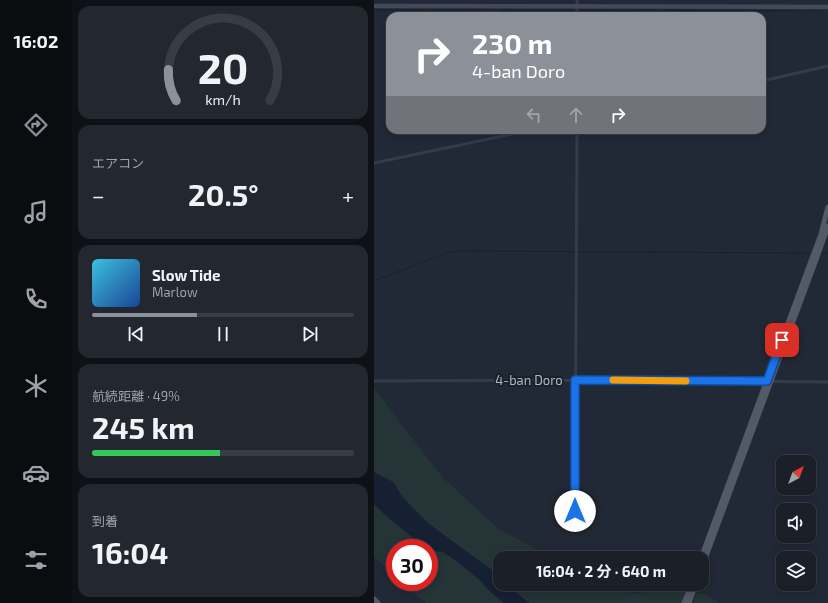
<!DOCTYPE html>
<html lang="ja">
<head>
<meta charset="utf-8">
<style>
	body { margin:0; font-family:"Exo 2","Noto Sans JP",sans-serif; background:#232730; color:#f1f3f6; height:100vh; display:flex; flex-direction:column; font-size:15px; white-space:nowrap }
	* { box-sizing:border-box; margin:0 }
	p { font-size:13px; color:#9fa2a8 }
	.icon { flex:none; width:22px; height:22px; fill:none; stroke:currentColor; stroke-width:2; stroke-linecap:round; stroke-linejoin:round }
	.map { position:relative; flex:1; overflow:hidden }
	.side { display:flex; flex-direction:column; gap:6px; padding:6px; background:#0e1116; width:302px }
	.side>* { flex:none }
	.top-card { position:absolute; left:12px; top:12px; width:380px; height:122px; border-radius:12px; box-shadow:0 2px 10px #0003,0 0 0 1px #383d45; background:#8c9099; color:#fff; overflow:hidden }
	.needle { width:26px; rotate:41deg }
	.controls { position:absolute; left:402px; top:455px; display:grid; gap:8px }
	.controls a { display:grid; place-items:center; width:40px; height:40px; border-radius:8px; background:#1a1f28; box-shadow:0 2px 10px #0003,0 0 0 1px #383d45; font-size:20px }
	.speed { position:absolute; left:12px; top:539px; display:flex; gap:8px; font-size:20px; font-weight:700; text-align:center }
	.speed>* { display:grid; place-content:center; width:52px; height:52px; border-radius:50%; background:#1a1f28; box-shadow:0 2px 10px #0003,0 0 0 1px #383d45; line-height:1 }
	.speed .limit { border:6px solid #d22; background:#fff; color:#111 }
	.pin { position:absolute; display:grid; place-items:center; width:34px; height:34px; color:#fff; margin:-17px; border-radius:8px; box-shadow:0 2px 6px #0006 }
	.me { position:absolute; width:44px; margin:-22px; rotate:0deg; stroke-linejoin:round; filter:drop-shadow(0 0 3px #0008) }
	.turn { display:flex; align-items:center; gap:14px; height:84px; padding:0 20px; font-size:18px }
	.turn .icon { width:52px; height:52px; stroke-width:2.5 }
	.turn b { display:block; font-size:28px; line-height:34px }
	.lanes { display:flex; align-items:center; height:38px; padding:0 20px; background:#0003; justify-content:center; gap:20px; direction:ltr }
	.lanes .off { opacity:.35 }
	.big { font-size:30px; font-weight:700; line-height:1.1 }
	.side .card { flex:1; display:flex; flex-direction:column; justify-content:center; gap:6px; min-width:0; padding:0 14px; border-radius:12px; background:#232730 }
	.side .dial { align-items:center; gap:0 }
	.dial svg { height:104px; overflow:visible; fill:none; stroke:#383d45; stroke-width:7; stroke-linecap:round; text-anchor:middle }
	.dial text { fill:#f1f3f6; stroke:none }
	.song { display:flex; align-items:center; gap:12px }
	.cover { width:48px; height:48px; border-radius:6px; background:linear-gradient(135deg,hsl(190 70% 55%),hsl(220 70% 35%)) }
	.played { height:4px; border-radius:2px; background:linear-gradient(90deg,#8c9099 40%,#383d45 40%) }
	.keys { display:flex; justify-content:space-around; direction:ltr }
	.heat { display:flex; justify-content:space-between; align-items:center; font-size:22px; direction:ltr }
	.charge { height:6px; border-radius:3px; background:linear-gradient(90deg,#34c759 49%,#383d45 0) }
	.trip { position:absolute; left:119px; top:551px; width:216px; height:40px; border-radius:12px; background:#1a1f28; box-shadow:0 2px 10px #0003,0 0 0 1px #383d45; font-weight:700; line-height:40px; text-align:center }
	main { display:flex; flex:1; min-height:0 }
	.tabs { display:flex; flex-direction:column; width:72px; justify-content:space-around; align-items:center; background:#0a0c10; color:#9fa2a8 }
	.tabs .icon { width:28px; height:28px }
	.tabs .current { color:#8c9099 }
	.tabs b { font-size:18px; color:#f1f3f6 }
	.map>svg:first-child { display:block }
	.green { fill:#243437 }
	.water { fill:#162033 }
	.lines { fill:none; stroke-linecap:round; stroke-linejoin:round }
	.stream { stroke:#162033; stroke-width:1 }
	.street { stroke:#353b47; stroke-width:3 }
	.secondary { stroke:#444a5a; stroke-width:4.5 }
	.primary { stroke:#535a67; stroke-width:5 }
	.route-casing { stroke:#114b97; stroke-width:10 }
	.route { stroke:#1a73e8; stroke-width:7 }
	.slow { stroke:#f59e0b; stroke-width:7 }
	.labels { text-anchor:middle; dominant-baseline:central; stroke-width:4; stroke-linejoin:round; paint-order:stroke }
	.street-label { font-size:13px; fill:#b0b6c3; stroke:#1b202b }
</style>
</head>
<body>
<main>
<nav class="tabs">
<b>16:02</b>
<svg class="icon current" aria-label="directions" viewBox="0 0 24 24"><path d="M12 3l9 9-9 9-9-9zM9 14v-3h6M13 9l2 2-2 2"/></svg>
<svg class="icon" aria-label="music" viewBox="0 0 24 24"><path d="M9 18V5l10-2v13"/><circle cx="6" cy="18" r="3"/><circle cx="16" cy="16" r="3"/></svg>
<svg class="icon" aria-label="phone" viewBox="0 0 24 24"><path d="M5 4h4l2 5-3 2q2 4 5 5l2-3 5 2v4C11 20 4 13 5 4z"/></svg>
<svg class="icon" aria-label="climate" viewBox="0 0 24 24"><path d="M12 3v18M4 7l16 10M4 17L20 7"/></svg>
<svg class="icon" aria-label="car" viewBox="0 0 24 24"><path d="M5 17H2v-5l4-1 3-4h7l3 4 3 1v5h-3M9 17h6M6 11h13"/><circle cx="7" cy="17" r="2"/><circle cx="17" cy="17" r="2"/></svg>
<svg class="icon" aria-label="filters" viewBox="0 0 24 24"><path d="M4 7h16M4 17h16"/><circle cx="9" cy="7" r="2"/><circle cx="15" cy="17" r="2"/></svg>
</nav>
<section class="side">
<div class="card dial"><svg viewBox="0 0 100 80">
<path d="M14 69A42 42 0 1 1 86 69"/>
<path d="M14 69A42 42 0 0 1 8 45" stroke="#8c9099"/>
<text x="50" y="56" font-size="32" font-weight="700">20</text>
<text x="50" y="72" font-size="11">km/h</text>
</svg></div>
<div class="card"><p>エアコン</p>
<div class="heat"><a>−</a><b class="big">20.5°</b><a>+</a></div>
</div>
<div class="card">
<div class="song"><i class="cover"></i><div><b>Slow Tide</b><p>Marlow</p></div></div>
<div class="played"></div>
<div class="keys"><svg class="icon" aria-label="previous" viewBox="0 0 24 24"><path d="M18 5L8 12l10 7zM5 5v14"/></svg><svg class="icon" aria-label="pause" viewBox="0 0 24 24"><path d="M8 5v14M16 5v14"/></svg><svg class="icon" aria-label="next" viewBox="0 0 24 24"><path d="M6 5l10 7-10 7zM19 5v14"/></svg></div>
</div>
<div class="card"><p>航続距離 · 49%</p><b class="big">245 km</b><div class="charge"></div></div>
<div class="card"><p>到着</p><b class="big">16:04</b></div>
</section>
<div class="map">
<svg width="454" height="603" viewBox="0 0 454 603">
	<rect width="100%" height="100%" fill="#222936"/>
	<!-- green -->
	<path class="green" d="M 0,388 L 68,477 L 126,530 L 179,558 L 126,558 L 126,576 L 74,538 L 54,523 L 36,505 L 28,496 L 19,482 L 0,472 Z
		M 0,504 L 12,516 L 52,548 L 21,548 L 21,576 L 0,557 Z
		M 55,550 C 60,552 65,550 70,553 C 88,561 102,577 116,591 C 120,595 125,599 130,603 L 52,603 L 27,582 L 55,582 Z
		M 131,584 L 236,584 L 260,594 L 304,586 L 315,590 L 310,603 L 155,603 Z
		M 323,592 L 336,597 L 345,603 L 319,603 Z"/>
	<!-- water -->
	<path class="water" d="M 0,472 L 19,482 L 28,496 L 36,505 L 54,523 L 74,538 L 126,576 L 126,584 L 131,584 L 155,603 L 130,603 L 117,592 L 105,579 L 85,563 L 69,552 L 57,551 L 55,550 L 55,548 L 52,548 C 34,534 16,520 0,504 Z"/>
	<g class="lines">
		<!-- stream -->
		<path class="stream" d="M 0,10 L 51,10
			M 57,10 L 119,9
			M 126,10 L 198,10
			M 206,10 L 247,10
			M 253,10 L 284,10
			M 290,10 L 352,11
			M 359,11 L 425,11
			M 432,11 L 448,11
			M 447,253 L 454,253
			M 0,281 L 75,252 L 87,251 L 437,253"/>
		<!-- street -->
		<path class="street" d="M 203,16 L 203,0
			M 388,81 L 454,66
			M 0,163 L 157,130
			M 1,381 L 201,380 L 454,382
			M 201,511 L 203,130"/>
		<!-- secondary -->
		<path class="secondary" d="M 0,6 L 454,7"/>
		<!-- primary -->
		<path class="primary" d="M 327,558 L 447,234 L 454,207
			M 328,567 L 446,249 L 454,226
			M 0,599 L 4,603
			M 310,603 L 318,584
			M 315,603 L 322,584"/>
	</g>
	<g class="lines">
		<!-- route casing -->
		<g class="route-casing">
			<path id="route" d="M 201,511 L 201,380 L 393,381 L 408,340"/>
		</g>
		<!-- route -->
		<use href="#route" class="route"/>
		<!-- slow -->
		<path class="slow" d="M 239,380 L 312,381"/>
	</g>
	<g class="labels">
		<!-- street labels -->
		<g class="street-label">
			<text x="155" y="380">4-ban Doro</text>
		</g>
	</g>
</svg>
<div class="controls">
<a><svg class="needle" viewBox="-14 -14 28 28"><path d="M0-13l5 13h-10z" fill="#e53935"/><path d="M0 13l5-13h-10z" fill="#9fa2a8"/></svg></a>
<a><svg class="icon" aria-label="sound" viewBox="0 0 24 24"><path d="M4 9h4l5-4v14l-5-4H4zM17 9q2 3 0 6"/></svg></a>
<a><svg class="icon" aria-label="layers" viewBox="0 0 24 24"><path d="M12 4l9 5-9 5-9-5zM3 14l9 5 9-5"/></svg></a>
</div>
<div class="speed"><div class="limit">30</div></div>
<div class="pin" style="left:408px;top:340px;background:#d93025"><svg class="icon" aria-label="arrive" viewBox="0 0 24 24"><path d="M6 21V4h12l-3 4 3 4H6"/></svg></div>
<svg class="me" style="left:201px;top:511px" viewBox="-20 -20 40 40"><circle r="19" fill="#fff"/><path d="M0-13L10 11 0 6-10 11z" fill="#1a73e8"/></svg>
<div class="trip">16:04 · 2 分 · 640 m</div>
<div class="top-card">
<div class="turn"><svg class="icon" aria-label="right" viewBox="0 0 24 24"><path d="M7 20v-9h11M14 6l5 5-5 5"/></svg><div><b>230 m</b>4-ban Doro</div></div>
<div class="lanes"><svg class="icon off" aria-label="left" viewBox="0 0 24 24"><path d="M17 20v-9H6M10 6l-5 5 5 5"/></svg><svg class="icon off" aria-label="ahead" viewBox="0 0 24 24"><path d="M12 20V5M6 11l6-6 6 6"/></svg><svg class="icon" aria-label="right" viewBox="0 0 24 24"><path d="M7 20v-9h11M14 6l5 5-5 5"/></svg></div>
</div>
</div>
</main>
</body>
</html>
